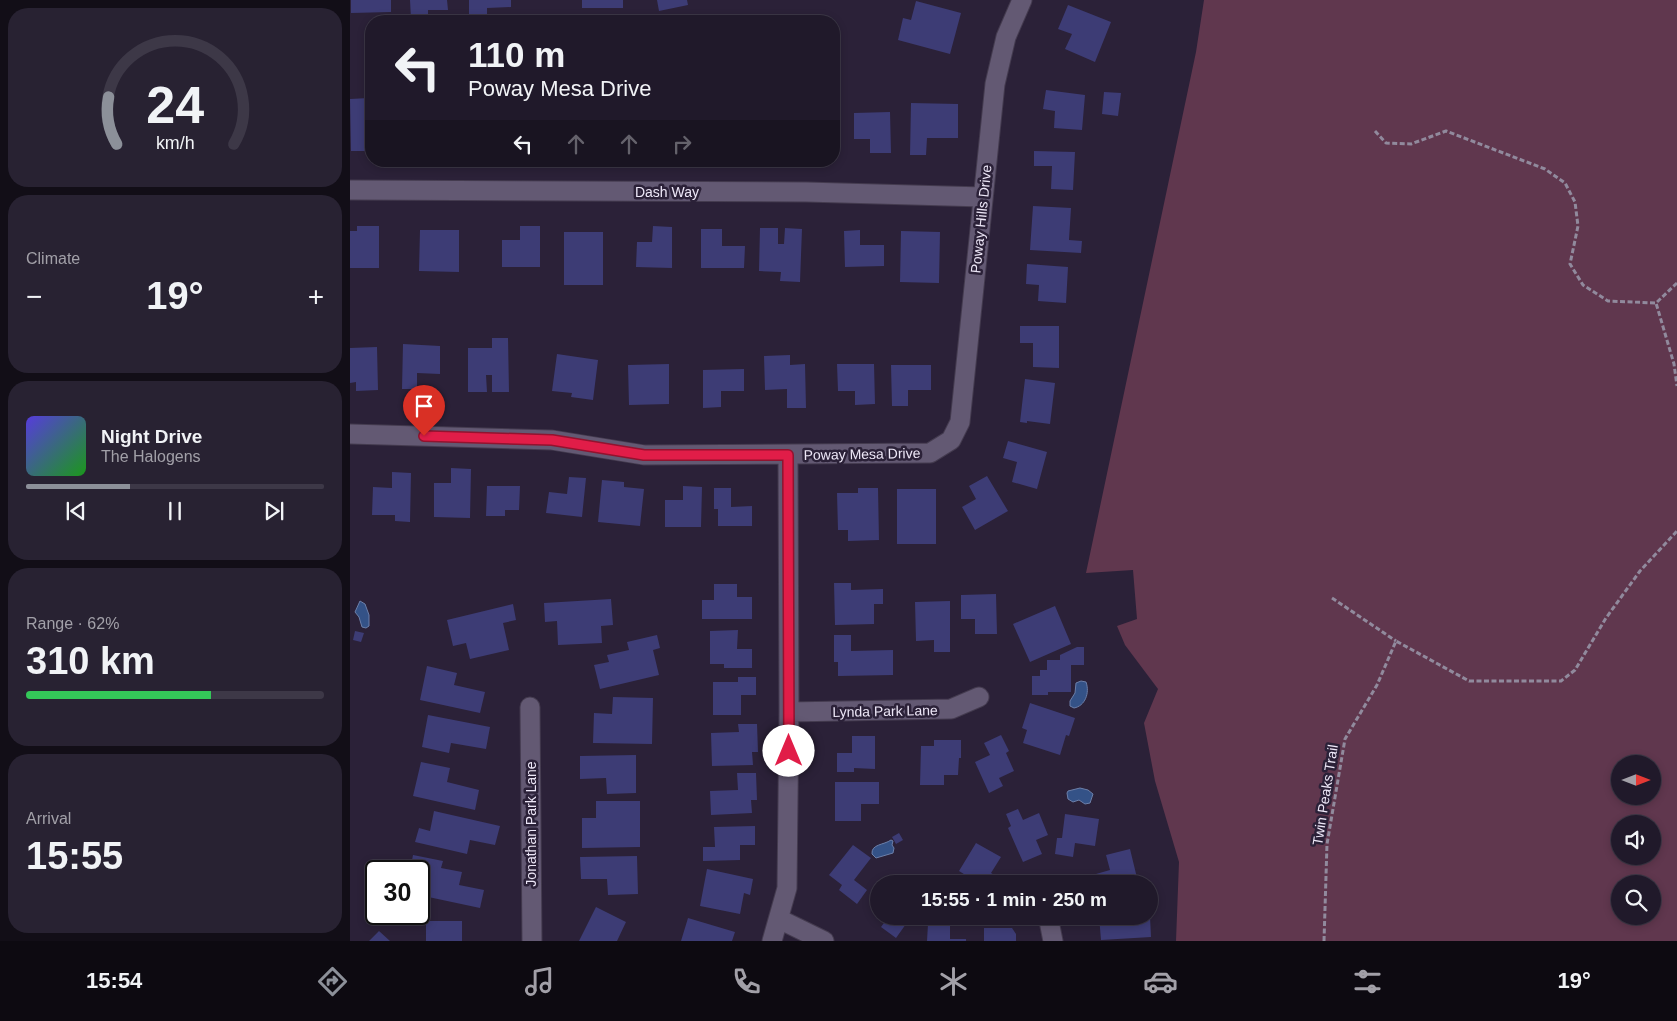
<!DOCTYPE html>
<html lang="en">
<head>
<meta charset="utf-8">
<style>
	body { margin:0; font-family:Helvetica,sans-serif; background:#282232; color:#f1f3f6; height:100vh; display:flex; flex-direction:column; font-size:19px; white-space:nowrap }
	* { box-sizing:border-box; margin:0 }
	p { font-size:16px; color:#a2a0a8 }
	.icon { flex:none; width:28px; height:28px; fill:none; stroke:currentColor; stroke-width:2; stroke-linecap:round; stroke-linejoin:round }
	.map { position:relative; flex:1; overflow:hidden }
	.panel { display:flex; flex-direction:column; gap:8px; padding:8px; background:#120e17; width:350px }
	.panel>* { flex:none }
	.banner { position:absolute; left:15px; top:15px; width:475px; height:152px; border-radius:20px; box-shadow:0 2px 8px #0003,0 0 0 1px #3d3847; background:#20192a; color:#f1f3f6; overflow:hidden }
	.needle { width:32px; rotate:90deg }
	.controls { position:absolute; left:1261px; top:755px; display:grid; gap:10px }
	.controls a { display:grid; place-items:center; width:50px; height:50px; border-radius:50%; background:#20192a; box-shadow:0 2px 8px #0003,0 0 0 1px #3d3847; font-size:25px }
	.speed { position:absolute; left:15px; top:860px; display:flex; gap:10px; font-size:25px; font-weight:700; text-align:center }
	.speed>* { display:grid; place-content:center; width:65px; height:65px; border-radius:50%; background:#20192a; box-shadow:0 2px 8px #0003,0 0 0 1px #3d3847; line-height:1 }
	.speed .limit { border:2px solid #111; border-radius:8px; background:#fff; color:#111 }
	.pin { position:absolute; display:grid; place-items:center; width:42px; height:42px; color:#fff; margin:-51px -21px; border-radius:50% 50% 50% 0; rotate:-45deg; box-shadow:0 0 5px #0007 }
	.pin .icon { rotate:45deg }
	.me { position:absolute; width:55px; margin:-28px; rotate:0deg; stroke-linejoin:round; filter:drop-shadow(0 0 4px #0008) }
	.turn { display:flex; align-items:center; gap:18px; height:105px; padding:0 20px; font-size:22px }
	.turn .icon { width:65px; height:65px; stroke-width:2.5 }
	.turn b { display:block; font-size:35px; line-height:42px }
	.lanes { display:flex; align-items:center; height:48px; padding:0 20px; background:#0003; justify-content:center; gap:25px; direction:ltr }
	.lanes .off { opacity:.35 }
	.big { font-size:38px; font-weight:800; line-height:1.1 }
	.panel .widget { flex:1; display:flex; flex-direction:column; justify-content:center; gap:8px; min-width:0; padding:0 18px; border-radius:20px; background:#282232 }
	.panel .dial { align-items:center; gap:0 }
	.dial svg { height:130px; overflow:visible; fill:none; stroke:#3d3847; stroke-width:7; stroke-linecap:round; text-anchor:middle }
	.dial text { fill:#f1f3f6; stroke:none }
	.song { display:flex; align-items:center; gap:15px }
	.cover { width:60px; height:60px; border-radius:8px; background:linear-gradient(135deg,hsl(250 70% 55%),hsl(120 70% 35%)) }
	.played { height:5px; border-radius:2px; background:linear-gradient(90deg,#8c9099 35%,#3d3847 35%) }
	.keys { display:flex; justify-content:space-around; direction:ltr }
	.heat { display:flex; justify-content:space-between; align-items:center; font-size:28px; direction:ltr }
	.charge { height:8px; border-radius:4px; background:linear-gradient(90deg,#34c759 62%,#3d3847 0) }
	.trip { position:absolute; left:520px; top:875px; width:288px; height:50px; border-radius:25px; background:#20192a; box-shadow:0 2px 8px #0003,0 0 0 1px #3d3847; font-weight:800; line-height:50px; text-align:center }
	.dock { display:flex; height:80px; justify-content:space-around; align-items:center; background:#0d0a11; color:#a2a0a8 }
	.dock .icon { width:35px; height:35px }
	.dock .on { color:#8c9099 }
	.dock b { font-size:22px; color:#f1f3f6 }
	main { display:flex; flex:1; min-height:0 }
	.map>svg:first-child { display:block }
	.green { fill:#60374e; fill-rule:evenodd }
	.water { fill:#345287; stroke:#6c7fa9 }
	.building { fill:#3d3c75 }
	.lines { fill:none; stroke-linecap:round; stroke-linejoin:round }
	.minor-casing { stroke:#443b4f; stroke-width:21 }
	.path { stroke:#918a9d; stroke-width:3; stroke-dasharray:5 2.5; stroke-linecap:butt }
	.minor { stroke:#635973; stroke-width:19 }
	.route-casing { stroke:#92132f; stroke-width:12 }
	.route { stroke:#e11d48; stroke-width:9 }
	.labels { text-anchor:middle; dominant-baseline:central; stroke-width:5; stroke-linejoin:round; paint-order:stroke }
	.street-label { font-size:14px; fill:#ede7f7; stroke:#2b2138 }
</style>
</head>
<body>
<main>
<section class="panel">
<div class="widget dial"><svg viewBox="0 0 100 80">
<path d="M14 69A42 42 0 1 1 86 69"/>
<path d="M14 69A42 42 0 0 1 9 40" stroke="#8c9099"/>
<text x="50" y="56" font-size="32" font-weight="700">24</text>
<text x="50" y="72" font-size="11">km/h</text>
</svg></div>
<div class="widget"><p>Climate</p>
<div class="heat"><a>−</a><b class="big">19°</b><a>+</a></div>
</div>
<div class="widget">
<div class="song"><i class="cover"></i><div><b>Night Drive</b><p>The Halogens</p></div></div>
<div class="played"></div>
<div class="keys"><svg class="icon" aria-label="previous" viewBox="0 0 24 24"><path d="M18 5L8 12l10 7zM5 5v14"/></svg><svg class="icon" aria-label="pause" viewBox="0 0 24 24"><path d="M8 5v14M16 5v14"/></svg><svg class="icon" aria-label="next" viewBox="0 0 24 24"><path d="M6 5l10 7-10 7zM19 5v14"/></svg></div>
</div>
<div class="widget"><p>Range · 62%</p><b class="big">310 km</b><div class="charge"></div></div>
<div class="widget"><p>Arrival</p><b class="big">15:55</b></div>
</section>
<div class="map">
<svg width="1327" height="941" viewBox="0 0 1327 941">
	<rect width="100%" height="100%" fill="#2b2138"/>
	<!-- green -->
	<path class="green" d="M 854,0 L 1327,0 L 1327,941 L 826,941 L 829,862 L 805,781 L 794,723 L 808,689 L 775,645 L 767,626 L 787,619 L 783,570 L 736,573 L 846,52 ZM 1270,764 L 1302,764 L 1302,796 L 1270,796 ZM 1270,824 L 1302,824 L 1302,856 L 1270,856 ZM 1270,884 L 1302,884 L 1302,916 L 1270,916 Z"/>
	<!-- water -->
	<path class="water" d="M 10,601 L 15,604 L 19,615 L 19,626 L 16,628 L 12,627 L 9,617 L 5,612 Z
		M 731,681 L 736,682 C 740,693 735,706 724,708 L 720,706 L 720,701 L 725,693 L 726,683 Z
		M 730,788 L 738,790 L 743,794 L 740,803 L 735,804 L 729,800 L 723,802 L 718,799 L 717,793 L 718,791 Z
		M 541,840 L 543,841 L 542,845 L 544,848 L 543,853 L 526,858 L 522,854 C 521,844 534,845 541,840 Z"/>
	<!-- building -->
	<path class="building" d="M 1,0 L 41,0 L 41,12 L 1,13 Z
		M 60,0 L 97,0 L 98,10 L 78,10 L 78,18 L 61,19 Z
		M 119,0 L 161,0 L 161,7 L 137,8 L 137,18 L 119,19 Z
		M 232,0 L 273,0 L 273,8 L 232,8 Z
		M 307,0 L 337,0 L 338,5 L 309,11 Z
		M 566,1 L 611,13 L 600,54 L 548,40 L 553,18 L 561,20 Z
		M 718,5 L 761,22 L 745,62 L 715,49 L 722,34 L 708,29 Z
		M 696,90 L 735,95 L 732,130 L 704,128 L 705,111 L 693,109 Z
		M 754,92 L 771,93 L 768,116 L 752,114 Z
		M 19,98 L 20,151 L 1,151 L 0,99 Z
		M 561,103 L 608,104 L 608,138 L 577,138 L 576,155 L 560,155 Z
		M 540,112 L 541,153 L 520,153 L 520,139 L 504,139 L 504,113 Z
		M 684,151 L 725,152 L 723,190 L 701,189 L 702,166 L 684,166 Z
		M 683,206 L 721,208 L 719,240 L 732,241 L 731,253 L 680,250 Z
		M 7,226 L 29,226 L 29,268 L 0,268 L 0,231 L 7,231 Z
		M 170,226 L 190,226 L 190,267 L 152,267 L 152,240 L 170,240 Z
		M 303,226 L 322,227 L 322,268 L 286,267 L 287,242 L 302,242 Z
		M 410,228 L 428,228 L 428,244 L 434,244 L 435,228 L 452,229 L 450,282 L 430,281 L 431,272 L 409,271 Z
		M 351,229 L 372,229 L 372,246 L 395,246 L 394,268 L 351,268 Z
		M 70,230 L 109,230 L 109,272 L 69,271 Z
		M 510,230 L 510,245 L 534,245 L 534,266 L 495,267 L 494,231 Z
		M 551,231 L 590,232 L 589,283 L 550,282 Z
		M 214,232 L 253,232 L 253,285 L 214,285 Z
		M 677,264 L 718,267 L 716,303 L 688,301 L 689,285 L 676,284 Z
		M 670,326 L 709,326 L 709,368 L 683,367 L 683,343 L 670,343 Z
		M 142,338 L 158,338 L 159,392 L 142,392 L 142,375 L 136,375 L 137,392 L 118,392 L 118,348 L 142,348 Z
		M 53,344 L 90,346 L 90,374 L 67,373 L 67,389 L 52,389 Z
		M 27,347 L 28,390 L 6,391 L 6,382 L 0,383 L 0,348 Z
		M 207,354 L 248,360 L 243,400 L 221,397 L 222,393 L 202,391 Z
		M 440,355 L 440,365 L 455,364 L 456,408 L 437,408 L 437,389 L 415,390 L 414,356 Z
		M 319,364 L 319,404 L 279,405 L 278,365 Z
		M 487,364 L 524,364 L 525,404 L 505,405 L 505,391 L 488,391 Z
		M 541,365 L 581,365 L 581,390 L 558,390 L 558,406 L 542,406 Z
		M 394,369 L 394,391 L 371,391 L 371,407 L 353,408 L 353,370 Z
		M 675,379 L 705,383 L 700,424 L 677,421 L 677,423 L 670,422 Z
		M 658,441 L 697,452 L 687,489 L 662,482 L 667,462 L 653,458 Z
		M 101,468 L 121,469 L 120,518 L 84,517 L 84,483 L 101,483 Z
		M 42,472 L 61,473 L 60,522 L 45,521 L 45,515 L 22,515 L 23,487 L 42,488 Z
		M 637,476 L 658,511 L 625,530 L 612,507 L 626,499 L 619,486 Z
		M 219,477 L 236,478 L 232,517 L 196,513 L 199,492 L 217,494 Z
		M 252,480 L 274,482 L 274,487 L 294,489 L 290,526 L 248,522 Z
		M 137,486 L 170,486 L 169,510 L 155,510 L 155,516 L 136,516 Z
		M 333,486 L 352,487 L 351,527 L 315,527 L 315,500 L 333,500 Z
		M 364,488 L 381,488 L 381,507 L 402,506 L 402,526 L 368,526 L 368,509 L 364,509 Z
		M 508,488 L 528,488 L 529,540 L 498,541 L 498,530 L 488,530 L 487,493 L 508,493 Z
		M 547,489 L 586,489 L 586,544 L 547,544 Z
		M 484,583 L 501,583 L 501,590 L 533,589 L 533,604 L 524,604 L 524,624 L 485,625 Z
		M 364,584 L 387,584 L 387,597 L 402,597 L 402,619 L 352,619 L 352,600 L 364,600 Z
		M 646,594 L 647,634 L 625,634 L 625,619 L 611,619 L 611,595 Z
		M 261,599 L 263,625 L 251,626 L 252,643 L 208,645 L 207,621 L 195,622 L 194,603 Z
		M 600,601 L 600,652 L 584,652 L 584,640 L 566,641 L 565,602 Z
		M 163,604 L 166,620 L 153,623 L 159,650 L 120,659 L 116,643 L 103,646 L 97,620 Z
		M 705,606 L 721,644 L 680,662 L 663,624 Z
		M 388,630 L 387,649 L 402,649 L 402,668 L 374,668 L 374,664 L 360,664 L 360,631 Z
		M 5,631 L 14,633 L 11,642 L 3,640 Z
		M 307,635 L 310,648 L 303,650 L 309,675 L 250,689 L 244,665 L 259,662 L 257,655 L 279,650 L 277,642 Z
		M 484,635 L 501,635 L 501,651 L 543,650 L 543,675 L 488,676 L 488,662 L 484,662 Z
		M 727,647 L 734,647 L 734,665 L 721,665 L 721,692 L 698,692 L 698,695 L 682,695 L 682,676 L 690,676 L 690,670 L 697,670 L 697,660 L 710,660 L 710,655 Z
		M 77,666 L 107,673 L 104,685 L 135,692 L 130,713 L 70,700 Z
		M 388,677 L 406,677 L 406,695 L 391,695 L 391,715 L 363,715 L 363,682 L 388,682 Z
		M 263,697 L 303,698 L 302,744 L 243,743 L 244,713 L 262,714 Z
		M 680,703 L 725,718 L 719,736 L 716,735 L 710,755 L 673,743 L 677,730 L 672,728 Z
		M 78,715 L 140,727 L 136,749 L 101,743 L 99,753 L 72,747 Z
		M 388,724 L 407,724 L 408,752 L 402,752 L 403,765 L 362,766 L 361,733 L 389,732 Z
		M 651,735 L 659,751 L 656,753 L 664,771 L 649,778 L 653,786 L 639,793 L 625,762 L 640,755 L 634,743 Z
		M 502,736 L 525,736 L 525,769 L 504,768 L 504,772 L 487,772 L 487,753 L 502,753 Z
		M 584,740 L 611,740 L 611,758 L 609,758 L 608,775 L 594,775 L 594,785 L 570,785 L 571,746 L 584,746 Z
		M 286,755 L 286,793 L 257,794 L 256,778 L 230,779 L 230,756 Z
		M 71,762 L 100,768 L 97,782 L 129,790 L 125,810 L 63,796 Z
		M 387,773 L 406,773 L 407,800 L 401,800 L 402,813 L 361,815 L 360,791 L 388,790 Z
		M 485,782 L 529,782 L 529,804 L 511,804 L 511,821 L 485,821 Z
		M 246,801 L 290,801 L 290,847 L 232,848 L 232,818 L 246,818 Z
		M 668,809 L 673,820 L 689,813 L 698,835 L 686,840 L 692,854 L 673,862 L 658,828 L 661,826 L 656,814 Z
		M 84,811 L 150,826 L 145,845 L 120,840 L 117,854 L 65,842 L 69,828 L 80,831 Z
		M 715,814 L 749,819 L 745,846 L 725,843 L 723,857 L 705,854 L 707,838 L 712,838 Z
		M 405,826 L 405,845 L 390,845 L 390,860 L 353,861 L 353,847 L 365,847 L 364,827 Z
		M 549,833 L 553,840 L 546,844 L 542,837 Z
		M 626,843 L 651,857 L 641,873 L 653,880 L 651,884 L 630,884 L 609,871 Z
		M 503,845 L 521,858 L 504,880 L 517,890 L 507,904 L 489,890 L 492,885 L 479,875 Z
		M 780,849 L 788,882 L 748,884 L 746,874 L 760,870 L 756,855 Z
		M 63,855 L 93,861 L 91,868 L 112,872 L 109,885 L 134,890 L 130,908 L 69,895 L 70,873 L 69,871 L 60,871 Z
		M 287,856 L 288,894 L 258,895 L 257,879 L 231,879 L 230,857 Z
		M 357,869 L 403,879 L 400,895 L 394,893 L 390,914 L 350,906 Z
		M 547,876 L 557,884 L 542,884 Z
		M 246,907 L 276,922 L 267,941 L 229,941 Z
		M 539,916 L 558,916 L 554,923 L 556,924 L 546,938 L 531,927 Z
		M 749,916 L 800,916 L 801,937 L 751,940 Z
		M 338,918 L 385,932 L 382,941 L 331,941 Z
		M 76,921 L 112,921 L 112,941 L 76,941 Z
		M 578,924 L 600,925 L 600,939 L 616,939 L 616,941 L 577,941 Z
		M 634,928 L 662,928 L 666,934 L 666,941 L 634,941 Z
		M 29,931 L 40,941 L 19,941 Z"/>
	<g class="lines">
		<!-- minor casing -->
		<g class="minor-casing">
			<path id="minor" d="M 0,190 L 456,192 L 633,197
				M 0,434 L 202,440 L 294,455 L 580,453 L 601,440 L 610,422 L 645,84 L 656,37 L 672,0
				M 180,707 L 182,941
				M 439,712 L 601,709 L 629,697
				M 698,916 L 703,941
				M 429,919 L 474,941
				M 422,941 L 437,888 L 439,712 L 438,455"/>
		</g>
		<!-- path -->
		<path class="path" d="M 1025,131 L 1036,143 L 1061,144 L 1096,131 L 1195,169 L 1215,183 L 1225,202 L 1228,226 L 1220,264 L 1233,285 L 1258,301 L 1306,303
			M 1327,283 L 1306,303 L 1324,364 L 1327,386
			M 982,598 L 1046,641
			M 974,941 L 977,844 L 995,739 L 1027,685 L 1046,641 L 1119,681 L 1211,681 L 1225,670 L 1256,618 L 1290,571 L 1327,531"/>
		<!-- minor -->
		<use href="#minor" class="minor"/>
	</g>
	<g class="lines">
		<!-- route casing -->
		<g class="route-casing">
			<path id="route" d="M 74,436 L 202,440 L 294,455 L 438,455 L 439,751"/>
		</g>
		<!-- route -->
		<use href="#route" class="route"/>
	</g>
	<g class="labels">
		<!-- street labels -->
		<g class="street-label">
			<text x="317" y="192">Dash Way</text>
			<text transform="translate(631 219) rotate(-84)">Poway Hills Drive</text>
			<text transform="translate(512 454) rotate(-1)">Poway Mesa Drive</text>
			<text transform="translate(535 711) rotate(-1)">Lynda Park Lane</text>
			<text transform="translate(975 795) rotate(-81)">Twin Peaks Trail</text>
			<text transform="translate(181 824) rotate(-90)">Jonathan Park Lane</text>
		</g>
	</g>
</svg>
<div class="controls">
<a><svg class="needle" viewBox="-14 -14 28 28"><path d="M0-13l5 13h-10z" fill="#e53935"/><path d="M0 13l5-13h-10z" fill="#a2a0a8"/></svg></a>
<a><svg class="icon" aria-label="sound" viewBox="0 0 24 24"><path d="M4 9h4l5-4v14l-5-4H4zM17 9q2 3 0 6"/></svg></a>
<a><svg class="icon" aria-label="search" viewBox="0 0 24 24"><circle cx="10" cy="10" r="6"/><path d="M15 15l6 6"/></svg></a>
</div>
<div class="speed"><div class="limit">30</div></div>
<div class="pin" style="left:74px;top:436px;background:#d93025"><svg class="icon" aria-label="arrive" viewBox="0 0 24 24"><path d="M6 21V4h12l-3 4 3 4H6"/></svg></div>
<svg class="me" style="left:439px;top:751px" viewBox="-20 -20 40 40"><circle r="19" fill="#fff"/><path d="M0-13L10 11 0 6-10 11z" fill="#e11d48"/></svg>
<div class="trip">15:55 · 1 min · 250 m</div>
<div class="banner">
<div class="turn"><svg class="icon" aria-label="left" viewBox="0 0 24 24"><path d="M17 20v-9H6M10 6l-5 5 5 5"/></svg><div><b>110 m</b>Poway Mesa Drive</div></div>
<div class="lanes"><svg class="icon" aria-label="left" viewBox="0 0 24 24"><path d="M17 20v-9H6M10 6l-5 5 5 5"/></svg><svg class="icon off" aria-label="ahead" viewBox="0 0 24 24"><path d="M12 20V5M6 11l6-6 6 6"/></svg><svg class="icon off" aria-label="ahead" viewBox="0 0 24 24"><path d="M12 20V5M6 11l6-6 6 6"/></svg><svg class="icon off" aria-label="right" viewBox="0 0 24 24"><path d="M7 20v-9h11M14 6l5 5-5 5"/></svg></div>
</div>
</div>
</main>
<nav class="dock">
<b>15:54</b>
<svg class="icon on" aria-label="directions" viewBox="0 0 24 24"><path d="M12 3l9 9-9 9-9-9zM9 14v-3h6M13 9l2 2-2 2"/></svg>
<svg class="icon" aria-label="music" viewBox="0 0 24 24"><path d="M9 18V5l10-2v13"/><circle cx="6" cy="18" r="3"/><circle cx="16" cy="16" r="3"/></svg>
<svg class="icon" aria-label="phone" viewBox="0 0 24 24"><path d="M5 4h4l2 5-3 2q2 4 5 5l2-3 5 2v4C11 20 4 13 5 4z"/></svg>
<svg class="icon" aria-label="climate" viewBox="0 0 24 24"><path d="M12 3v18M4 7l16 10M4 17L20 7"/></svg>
<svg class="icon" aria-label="car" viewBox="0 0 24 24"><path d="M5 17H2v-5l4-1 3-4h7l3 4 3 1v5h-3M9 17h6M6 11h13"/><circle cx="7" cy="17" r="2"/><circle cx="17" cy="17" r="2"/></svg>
<svg class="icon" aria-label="filters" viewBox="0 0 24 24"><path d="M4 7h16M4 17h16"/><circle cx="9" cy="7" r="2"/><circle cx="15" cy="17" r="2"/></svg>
<b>19°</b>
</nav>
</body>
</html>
